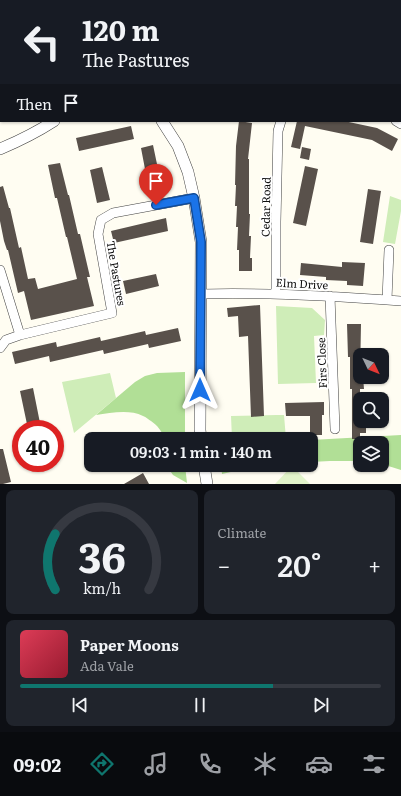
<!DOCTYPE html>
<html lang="en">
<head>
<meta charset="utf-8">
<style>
	body { margin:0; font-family:Literata,serif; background:#20242c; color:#f1f3f6; height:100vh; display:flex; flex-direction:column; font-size:15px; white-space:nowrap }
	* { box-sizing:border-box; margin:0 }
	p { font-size:13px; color:#9ea1a6 }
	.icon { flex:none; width:22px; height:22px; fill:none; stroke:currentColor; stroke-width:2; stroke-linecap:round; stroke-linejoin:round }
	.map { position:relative; height:484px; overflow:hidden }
	.sheet { display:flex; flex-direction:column; gap:6px; padding:6px; background:#0d0f14; flex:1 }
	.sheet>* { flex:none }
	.guide { position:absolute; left:0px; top:0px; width:401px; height:122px; box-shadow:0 1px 3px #0004; background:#171b24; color:#f1f3f6; overflow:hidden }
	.needle { width:26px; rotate:133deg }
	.fabs { position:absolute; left:353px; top:348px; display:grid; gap:8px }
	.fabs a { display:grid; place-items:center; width:36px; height:36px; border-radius:8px; background:#171b24; box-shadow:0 1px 3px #0004; font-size:20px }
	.speed { position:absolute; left:12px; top:420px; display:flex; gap:8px; font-size:20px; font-weight:700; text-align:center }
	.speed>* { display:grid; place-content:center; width:52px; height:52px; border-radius:50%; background:#171b24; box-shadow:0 1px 3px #0004; line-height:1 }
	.speed .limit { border:6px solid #d22; background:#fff; color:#111 }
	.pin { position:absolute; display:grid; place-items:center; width:34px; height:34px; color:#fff; margin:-41px -17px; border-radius:50% 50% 50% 0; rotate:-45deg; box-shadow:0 0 4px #0007 }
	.pin .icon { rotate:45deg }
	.me { position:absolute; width:44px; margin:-22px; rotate:0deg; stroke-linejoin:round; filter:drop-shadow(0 0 3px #0008) }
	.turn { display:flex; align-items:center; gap:14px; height:84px; padding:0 16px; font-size:18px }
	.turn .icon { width:52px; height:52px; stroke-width:2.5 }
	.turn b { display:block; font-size:28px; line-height:34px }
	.then { display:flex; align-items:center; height:38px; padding:0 16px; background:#0003; gap:8px; font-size:15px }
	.big { font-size:30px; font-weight:600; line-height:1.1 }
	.sheet .tile { flex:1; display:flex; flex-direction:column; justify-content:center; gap:6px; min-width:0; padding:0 14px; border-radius:8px; background:#20242c }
	.sheet .dial { align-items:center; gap:0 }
	.dial svg { height:104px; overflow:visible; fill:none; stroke:#363941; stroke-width:7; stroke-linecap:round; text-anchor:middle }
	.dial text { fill:#f1f3f6; stroke:none }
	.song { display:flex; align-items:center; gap:12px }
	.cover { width:48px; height:48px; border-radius:6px; background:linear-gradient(135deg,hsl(350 70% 55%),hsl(350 70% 35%)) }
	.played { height:4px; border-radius:2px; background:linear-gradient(90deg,#0f766e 70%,#363941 70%) }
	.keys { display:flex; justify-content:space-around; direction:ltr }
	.heat { display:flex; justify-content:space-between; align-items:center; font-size:22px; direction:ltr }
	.sheet .tiles { flex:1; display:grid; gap:6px; grid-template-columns:1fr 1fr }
	.tile:last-child { grid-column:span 2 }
	.trip { position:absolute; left:84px; top:432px; width:234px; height:40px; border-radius:8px; background:#171b24; box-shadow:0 1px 3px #0004; font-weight:600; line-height:40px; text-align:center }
	.tabs { display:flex; height:64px; justify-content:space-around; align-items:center; background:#090b0e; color:#9ea1a6 }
	.tabs .icon { width:28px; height:28px }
	.tabs .on { color:#0f766e }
	.tabs b { font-size:18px; color:#f1f3f6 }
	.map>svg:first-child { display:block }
	.green { fill:#cfedb8 }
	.forest { fill:#b1df96 }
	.pitch { fill:#e2f4ca }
	.building { fill:#59514b }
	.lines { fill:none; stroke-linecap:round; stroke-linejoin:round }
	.minor-casing { stroke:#424242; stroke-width:10 }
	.tertiary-casing { stroke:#424242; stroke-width:12 }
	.minor { stroke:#fff; stroke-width:9 }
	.tertiary { stroke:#fff; stroke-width:11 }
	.route-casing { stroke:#114b97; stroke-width:10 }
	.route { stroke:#1a73e8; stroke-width:7 }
	.labels { text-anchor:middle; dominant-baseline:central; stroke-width:4; stroke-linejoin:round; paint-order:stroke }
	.street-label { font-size:11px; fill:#0f0f0f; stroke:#fff }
</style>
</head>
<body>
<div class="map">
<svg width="401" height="484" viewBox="0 0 401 484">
	<rect width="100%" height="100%" fill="#fffdf2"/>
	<!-- green -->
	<path class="green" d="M 390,196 L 401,200 L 401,211 L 395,244 L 383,242 Z
		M 276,306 L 312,308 L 325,320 L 324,335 L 314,336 L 316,383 L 278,384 Z
		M 110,373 L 116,398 L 74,433 L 62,382 Z
		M 277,415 L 284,415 L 286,439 L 232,439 L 231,416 Z"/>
	<!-- forest -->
	<path class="forest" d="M 185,372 L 185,439 L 164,439 C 163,432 157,425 151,421 C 149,420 146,417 143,416 C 129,409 111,413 96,415 L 135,382 L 145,376 L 157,373 Z
		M 401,435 L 401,470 L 382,464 L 382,443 L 360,443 L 360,461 L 330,461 L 311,462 L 311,440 Z
		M 166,465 L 185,465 L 187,483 L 173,475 Z
		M 221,465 L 274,465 L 257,466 L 222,474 Z"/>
	<!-- pitch -->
	<path class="pitch" d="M 292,466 L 310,484 L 275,484 Z"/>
	<!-- building -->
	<path class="building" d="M 239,121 L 252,123 L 248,159 L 249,159 L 249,214 L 250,214 L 249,236 L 251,236 L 250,258 L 252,258 L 252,271 L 239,271 L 239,250 L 237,250 L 238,227 L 236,227 L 237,206 L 235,206 L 236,185 L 235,185 L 236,146 Z
		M 297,121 L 344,121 L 377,128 L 398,139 L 392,151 L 372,140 L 305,126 L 300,149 L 291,147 Z
		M 131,126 L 134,139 L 79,151 L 76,138 Z
		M 153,145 L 162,188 L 149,190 L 141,148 Z
		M 302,147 L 311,149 L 309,160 L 300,158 Z
		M 60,163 L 68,195 L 69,195 L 78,234 L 80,234 L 90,277 L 87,277 L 94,306 L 31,320 L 24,291 L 18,293 L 8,250 L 7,250 L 4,241 L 0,221 L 0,187 L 3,186 L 9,208 L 10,208 L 19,248 L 21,247 L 28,279 L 35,278 L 38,289 L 77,279 L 67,237 L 66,237 L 57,198 L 55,198 L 48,165 Z
		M 305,166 L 318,169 L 306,226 L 293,223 Z
		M 102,167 L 110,200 L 97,203 L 90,170 Z
		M 368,189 L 381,191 L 373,244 L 360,242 Z
		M 166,218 L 168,231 L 114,243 L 111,231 Z
		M 342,262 L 365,263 L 363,286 L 347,285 L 347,281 L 326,280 L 326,277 L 300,275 L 301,263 L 342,267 Z
		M 156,274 L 159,286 L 126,294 L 123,281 Z
		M 260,305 L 264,416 L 251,417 L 248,336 L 239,337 L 238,316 L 228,317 L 227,308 Z
		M 347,324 L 361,324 L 360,377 L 363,377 L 364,389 L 360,389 L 360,421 L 366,421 L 366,433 L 360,433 L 360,439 L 352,439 L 352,389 L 350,389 L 350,357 L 348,357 Z
		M 178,328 L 181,341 L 149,348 L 148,344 L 104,354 L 103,350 L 50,362 L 49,356 L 15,364 L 12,352 L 56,342 L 57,347 L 100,337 L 101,341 L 145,331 L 146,335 Z
		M 33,388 L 40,423 L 38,423 L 40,429 L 28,429 L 20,391 Z
		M 324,402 L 324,415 L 322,415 L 322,435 L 310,435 L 310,416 L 286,416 L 285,403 Z
		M 0,449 L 3,449 L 11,482 L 3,484 L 0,484 Z
		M 143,473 L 149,484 L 124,484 Z"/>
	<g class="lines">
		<!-- minor casing -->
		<g class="minor-casing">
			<path id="minor" d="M 327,1 L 327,0
				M 396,121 L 401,124
				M 0,270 L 20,335 L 112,313 L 98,234 L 101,220 L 113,213 L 194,198
				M 201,294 C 268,292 334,296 401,301
				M 276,294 L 276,222 L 278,131 L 281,121
				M 330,296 L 335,429
				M 387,300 L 389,250
				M 0,348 L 6,340 L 20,335"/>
		</g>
		<!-- tertiary casing -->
		<g class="tertiary-casing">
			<path id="tertiary" d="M 85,0 L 86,1
				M 199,1 L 199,0
				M 162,121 L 178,146 L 188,172 L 194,198 L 201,242 L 200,430 L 201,439
				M 0,149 C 19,141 37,132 54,121
				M 204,465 L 207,484"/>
		</g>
		<!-- minor -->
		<use href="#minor" class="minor"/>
		<!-- tertiary -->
		<use href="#tertiary" class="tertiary"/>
	</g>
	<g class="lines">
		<!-- route casing -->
		<g class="route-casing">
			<path id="route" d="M 156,205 L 194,198 L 201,242 L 200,390"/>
		</g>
		<!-- route -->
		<use href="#route" class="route"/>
	</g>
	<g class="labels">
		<!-- street labels -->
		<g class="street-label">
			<text transform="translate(265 207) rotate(-89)">Cedar Road</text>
			<text transform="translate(117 273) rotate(80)">The Pastures</text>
			<text transform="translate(302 283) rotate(3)">Elm Drive</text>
			<text transform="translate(321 363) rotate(-92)">Firs Close</text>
		</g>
	</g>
</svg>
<div class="fabs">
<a><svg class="needle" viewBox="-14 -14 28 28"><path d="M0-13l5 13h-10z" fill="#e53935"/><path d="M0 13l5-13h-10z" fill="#9ea1a6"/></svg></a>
<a><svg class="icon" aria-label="search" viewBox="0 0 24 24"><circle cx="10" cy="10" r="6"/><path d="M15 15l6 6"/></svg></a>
<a><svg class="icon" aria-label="layers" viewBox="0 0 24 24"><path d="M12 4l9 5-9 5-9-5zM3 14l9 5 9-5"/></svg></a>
</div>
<div class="speed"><div class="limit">40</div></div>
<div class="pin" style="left:156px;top:205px;background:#d93025"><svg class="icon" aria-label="arrive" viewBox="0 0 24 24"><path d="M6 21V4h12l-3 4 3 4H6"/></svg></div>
<svg class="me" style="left:200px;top:390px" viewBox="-20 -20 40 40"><path d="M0-17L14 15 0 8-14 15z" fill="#1a73e8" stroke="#fff" stroke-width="4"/></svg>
<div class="trip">09:03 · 1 min · 140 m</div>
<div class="guide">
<div class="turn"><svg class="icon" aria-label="left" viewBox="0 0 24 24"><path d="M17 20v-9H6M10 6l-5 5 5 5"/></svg><div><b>120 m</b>The Pastures</div></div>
<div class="then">Then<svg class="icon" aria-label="arrive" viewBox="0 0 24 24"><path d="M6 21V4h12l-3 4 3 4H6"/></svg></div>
</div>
</div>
<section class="sheet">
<div class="tiles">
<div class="tile dial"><svg viewBox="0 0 100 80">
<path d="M14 69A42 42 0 1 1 86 69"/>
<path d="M14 69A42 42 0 0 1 14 26" stroke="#0f766e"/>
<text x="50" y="56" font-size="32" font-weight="700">36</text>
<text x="50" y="72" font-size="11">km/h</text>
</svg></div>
<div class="tile"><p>Climate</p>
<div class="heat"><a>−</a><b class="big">20°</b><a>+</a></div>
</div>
<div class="tile">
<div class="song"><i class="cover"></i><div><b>Paper Moons</b><p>Ada Vale</p></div></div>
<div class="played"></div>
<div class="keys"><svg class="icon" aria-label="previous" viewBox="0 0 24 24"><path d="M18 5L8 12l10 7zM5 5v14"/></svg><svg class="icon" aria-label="pause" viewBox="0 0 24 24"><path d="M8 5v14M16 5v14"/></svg><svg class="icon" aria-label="next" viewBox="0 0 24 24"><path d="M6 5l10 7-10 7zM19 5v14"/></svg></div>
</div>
</div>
</section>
<nav class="tabs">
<b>09:02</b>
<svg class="icon on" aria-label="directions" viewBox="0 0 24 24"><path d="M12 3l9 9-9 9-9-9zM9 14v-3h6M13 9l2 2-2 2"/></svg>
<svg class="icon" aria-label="music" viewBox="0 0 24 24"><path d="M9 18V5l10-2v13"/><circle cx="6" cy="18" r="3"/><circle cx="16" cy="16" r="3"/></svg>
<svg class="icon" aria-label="phone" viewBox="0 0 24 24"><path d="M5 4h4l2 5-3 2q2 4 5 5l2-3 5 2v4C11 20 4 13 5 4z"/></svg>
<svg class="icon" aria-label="climate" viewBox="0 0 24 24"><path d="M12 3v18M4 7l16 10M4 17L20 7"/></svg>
<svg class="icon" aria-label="car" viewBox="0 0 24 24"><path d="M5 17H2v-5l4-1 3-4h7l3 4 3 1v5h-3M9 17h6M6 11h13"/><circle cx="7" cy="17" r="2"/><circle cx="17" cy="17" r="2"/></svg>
<svg class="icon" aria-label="filters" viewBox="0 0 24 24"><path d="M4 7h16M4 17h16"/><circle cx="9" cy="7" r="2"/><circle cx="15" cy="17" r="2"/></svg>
</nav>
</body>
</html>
